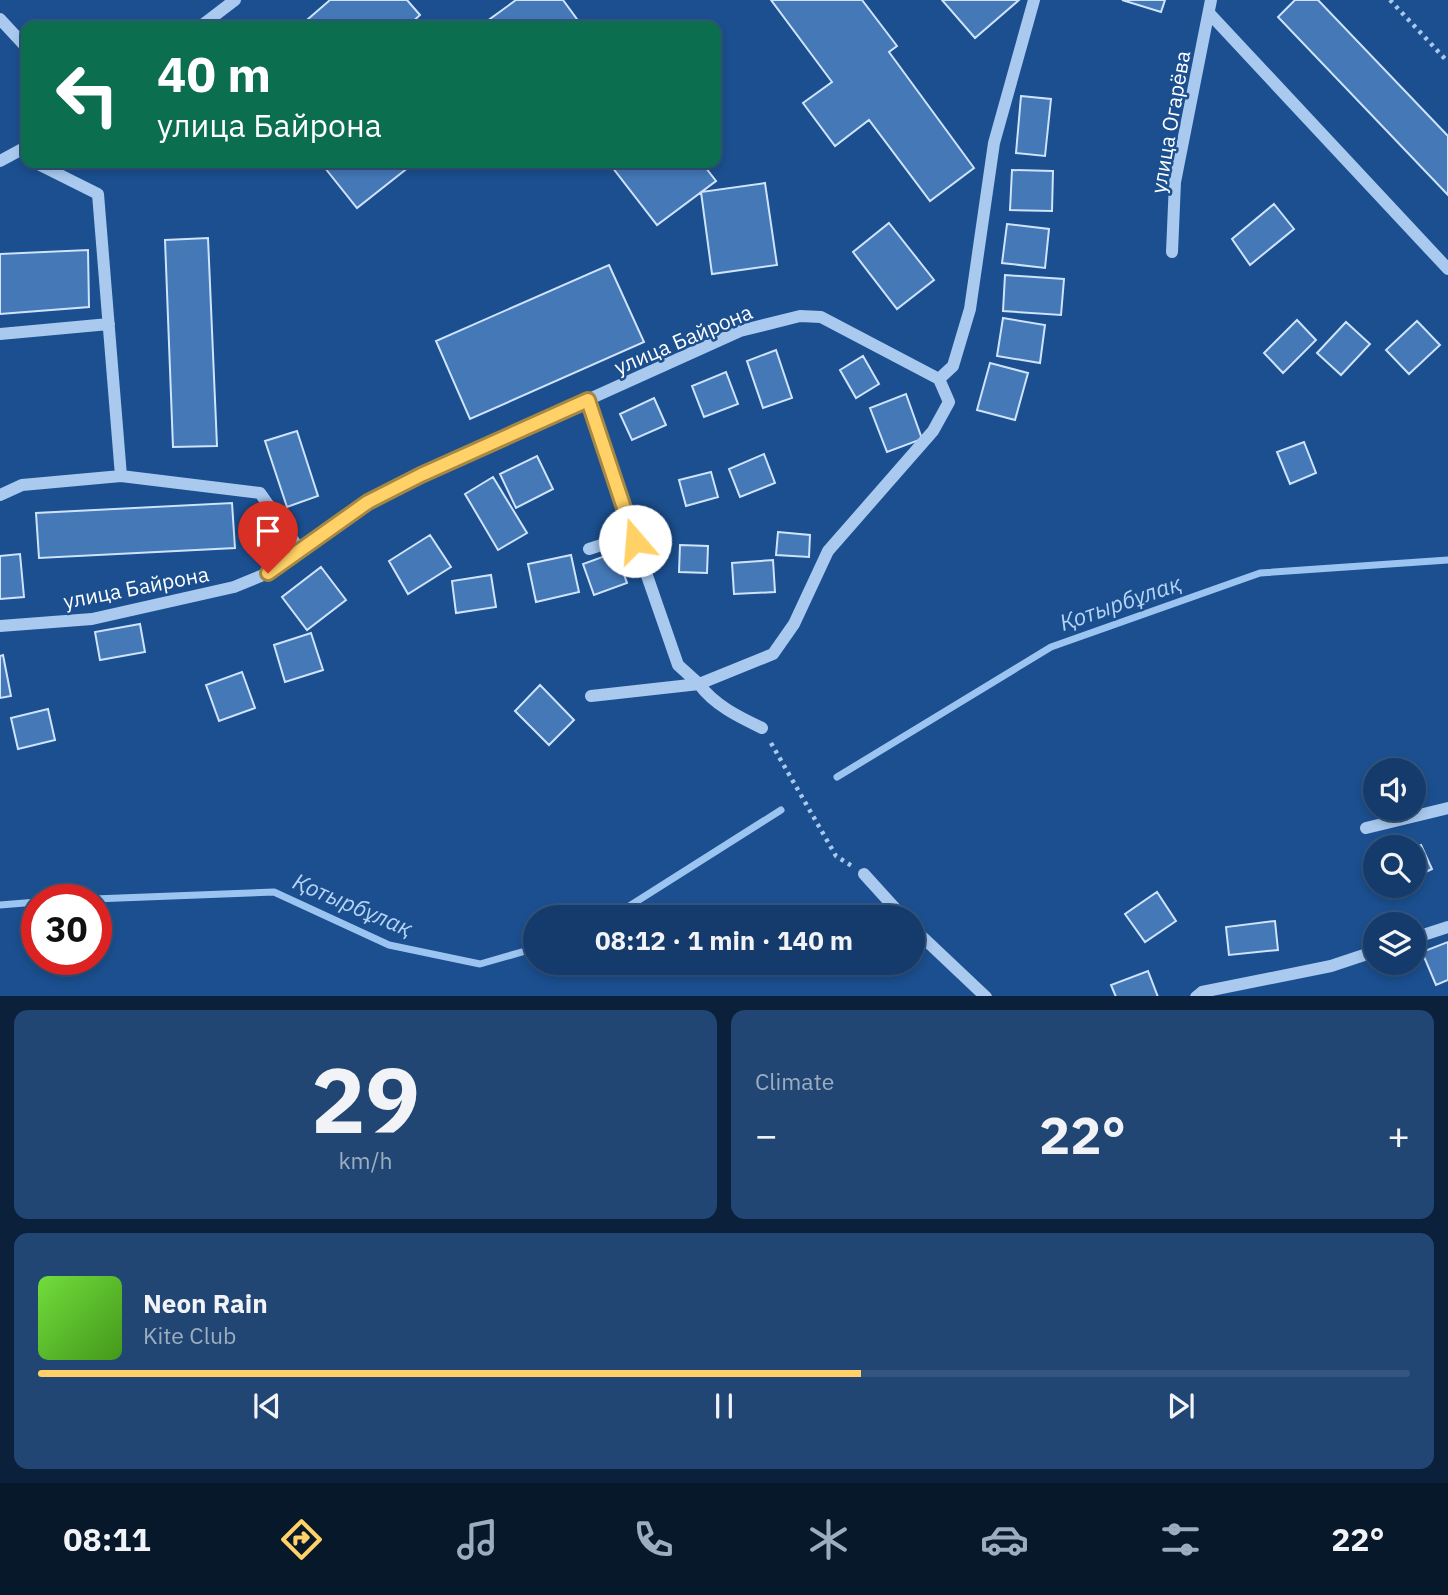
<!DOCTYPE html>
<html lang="en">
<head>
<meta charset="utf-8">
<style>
	body { margin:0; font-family:"IBM Plex Sans",sans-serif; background:#214673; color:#f1f3f6; height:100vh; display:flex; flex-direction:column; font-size:26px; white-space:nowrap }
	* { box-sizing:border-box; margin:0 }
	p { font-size:23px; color:#9dadc1 }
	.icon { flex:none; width:38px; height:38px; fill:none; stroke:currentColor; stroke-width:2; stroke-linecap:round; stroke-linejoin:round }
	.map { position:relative; height:996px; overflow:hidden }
	.side { display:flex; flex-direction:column; gap:14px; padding:14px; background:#0b203b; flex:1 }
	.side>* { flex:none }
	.guide { position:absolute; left:21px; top:21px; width:700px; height:147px; border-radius:14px; box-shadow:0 4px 10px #0003,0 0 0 2px #33557e; background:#0b6e4f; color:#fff; overflow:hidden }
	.tools { position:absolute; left:1363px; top:758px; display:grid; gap:14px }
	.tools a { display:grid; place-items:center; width:63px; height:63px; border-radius:50%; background:#143b6b; box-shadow:0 4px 10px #0003,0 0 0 2px #33557e; font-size:35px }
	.speed { position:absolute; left:21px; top:884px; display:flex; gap:14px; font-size:35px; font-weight:700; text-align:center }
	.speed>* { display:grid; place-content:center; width:91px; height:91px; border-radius:50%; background:#143b6b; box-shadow:0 4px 10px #0003,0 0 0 2px #33557e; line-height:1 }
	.speed .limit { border:10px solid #d22; background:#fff; color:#111 }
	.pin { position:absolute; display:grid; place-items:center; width:60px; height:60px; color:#fff; margin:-72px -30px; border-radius:50% 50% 50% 0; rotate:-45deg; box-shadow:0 0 7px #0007 }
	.pin .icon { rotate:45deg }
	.me { position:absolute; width:77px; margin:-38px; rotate:342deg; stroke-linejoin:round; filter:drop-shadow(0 0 5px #0008) }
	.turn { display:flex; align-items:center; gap:24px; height:147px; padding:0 21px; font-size:32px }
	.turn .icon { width:91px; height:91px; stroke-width:2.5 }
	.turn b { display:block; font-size:49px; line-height:60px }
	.big { font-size:52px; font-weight:800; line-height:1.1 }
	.side .card { flex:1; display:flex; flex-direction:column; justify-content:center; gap:10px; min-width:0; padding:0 24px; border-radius:14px; background:#214673 }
	.side .dial { align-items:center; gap:0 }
	.dial b { font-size:91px; line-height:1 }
	.song { display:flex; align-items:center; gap:21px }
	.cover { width:84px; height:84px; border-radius:10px; background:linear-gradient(135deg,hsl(100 70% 55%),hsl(100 70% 35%)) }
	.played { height:7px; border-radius:4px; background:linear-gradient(90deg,#ffd166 60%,#33557e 60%) }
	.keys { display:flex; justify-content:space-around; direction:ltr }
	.heat { display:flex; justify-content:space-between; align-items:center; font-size:38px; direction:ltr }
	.side .tiles { flex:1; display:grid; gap:14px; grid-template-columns:1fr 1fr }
	.card:last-child { grid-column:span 2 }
	.trip { position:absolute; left:523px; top:905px; width:402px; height:70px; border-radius:35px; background:#143b6b; box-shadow:0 4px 10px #0003,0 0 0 2px #33557e; font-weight:800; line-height:70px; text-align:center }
	.tab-bar { display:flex; height:112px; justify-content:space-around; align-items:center; background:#08182b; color:#9dadc1 }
	.tab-bar .icon { width:49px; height:49px }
	.tab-bar .active { color:#ffd166 }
	.tab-bar b { font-size:32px; color:#f1f3f6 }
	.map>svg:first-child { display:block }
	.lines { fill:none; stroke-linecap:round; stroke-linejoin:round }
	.stream { stroke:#9cc4f0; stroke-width:7 }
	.building { fill:#4478b7; stroke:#cfe3fa; stroke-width:2 }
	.path { stroke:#a9c9ee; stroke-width:4.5; stroke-dasharray:3.5 5; stroke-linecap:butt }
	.minor { stroke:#a9c9ee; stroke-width:12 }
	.route-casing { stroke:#a68842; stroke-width:18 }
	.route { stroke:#ffd166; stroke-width:12 }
	.labels { text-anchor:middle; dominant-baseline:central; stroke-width:5; stroke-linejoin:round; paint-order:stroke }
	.street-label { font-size:21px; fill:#fff; stroke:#1b4f8f }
	.water-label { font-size:23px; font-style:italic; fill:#b5d3f5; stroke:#1b4f8f }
</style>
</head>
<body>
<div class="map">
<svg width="1448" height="997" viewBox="0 0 1448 997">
	<rect width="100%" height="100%" fill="#1b4f8f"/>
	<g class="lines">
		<!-- stream -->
		<path class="stream" d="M 837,777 L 1051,647 L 1260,573 L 1448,560
			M 68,900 L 274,892 L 389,945 L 480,964 L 536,948
			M 0,905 L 37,902
			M 612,917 L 781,810"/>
	</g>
	<!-- building -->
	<path class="building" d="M 330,0 L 407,0 L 420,15 L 408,26 L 300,26 Z
		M 516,0 L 563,0 L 582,26 L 496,26 L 490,19 Z
		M 771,0 L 862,0 L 897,46 L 889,52 L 974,168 L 930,201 L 869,120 L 835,146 L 803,103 L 832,82 Z
		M 942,0 L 1019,0 L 975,38 Z
		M 1122,0 L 1165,0 L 1161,12 Z
		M 1295,0 L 1318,0 L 1448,136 L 1448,195 L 1278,17 Z
		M 1021,96 L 1051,99 L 1045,156 L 1016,153 Z
		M 331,163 L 414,163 L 357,208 L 325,168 Z
		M 609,163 L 702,163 L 716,181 L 657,225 Z
		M 1012,170 L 1053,171 L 1052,211 L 1010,210 Z
		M 765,183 L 777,265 L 712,274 L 701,192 Z
		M 1274,204 L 1294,229 L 1250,265 L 1232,239 Z
		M 889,223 L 934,280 L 897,309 L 853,252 Z
		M 1007,224 L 1049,229 L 1045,268 L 1002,263 Z
		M 208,238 L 217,446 L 173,447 L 165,240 Z
		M 88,250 L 89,307 L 0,314 L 0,254 Z
		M 609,265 L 644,342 L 470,419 L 436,341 Z
		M 1005,275 L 1064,279 L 1061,315 L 1003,311 Z
		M 1003,318 L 1045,325 L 1040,363 L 997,356 Z
		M 1297,320 L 1316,340 L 1283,373 L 1264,353 Z
		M 1417,321 L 1440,345 L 1409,374 L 1386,350 Z
		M 1346,322 L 1370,344 L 1341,375 L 1317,353 Z
		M 776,350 L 792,398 L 763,408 L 747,361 Z
		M 863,356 L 879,384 L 856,398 L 840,370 Z
		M 990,363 L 1028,373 L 1015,420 L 977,410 Z
		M 726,372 L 738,404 L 704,417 L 692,386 Z
		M 906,394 L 922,439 L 887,452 L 870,408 Z
		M 654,398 L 666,425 L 632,440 L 620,414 Z
		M 297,431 L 318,496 L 287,507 L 265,441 Z
		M 1304,442 L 1316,473 L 1290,484 L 1277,452 Z
		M 764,454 L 775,483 L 740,497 L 729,469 Z
		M 537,456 L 553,489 L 516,508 L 500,474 Z
		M 711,472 L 718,497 L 686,506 L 679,480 Z
		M 493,477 L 527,533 L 498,550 L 465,494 Z
		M 232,503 L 235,548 L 39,558 L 36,513 Z
		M 778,532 L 810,535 L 809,557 L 776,555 Z
		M 430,535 L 451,567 L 408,594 L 389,561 Z
		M 680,545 L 708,546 L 707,573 L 679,572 Z
		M 616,552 L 627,583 L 594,595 L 583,564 Z
		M 20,554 L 24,597 L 0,599 L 0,556 Z
		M 571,555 L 579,592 L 536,602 L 528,564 Z
		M 773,560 L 775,592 L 734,594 L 732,563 Z
		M 321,567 L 346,600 L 307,630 L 282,597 Z
		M 491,575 L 496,607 L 456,613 L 452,581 Z
		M 140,624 L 145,652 L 100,660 L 95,632 Z
		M 311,633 L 323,670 L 285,682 L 274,645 Z
		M 3,655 L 11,696 L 0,698 L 0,656 Z
		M 242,672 L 255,708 L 219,721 L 206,685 Z
		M 540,685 L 574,720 L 549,745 L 515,711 Z
		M 48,709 L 55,740 L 18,749 L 11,718 Z
		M 1421,845 L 1432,869 L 1414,878 L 1414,848 Z
		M 1157,892 L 1176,921 L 1145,942 L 1125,914 Z
		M 1275,921 L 1278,950 L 1229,955 L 1226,927 Z
		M 1448,942 L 1448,980 L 1436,985 L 1422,952 Z
		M 1148,971 L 1158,997 L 1116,997 L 1111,985 Z"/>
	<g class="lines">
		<!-- path -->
		<path class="path" d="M 1390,0 L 1448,62
			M 771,743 L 836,856 L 852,866"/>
		<!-- minor -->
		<path class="minor" d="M 1209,13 L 1448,269
			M 0,19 L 26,47
			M 201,26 L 235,0
			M 0,161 L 26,147
			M 1172,252 L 1175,182 L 1211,0
			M 0,334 L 109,324
			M 588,400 L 635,541
			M 121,476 L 260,493 L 300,550
			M 0,495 L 22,485 L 121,476 L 98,194 L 36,163
			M 589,549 L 614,541 L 635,541 L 678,665 L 699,684
			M 0,626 L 92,619 L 234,587 L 268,573 L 368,502 L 421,475 L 740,331 L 800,316 L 821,317 L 939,379 L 953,366 L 970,309 L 994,143 L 1034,0
			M 591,696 L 699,684
			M 762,728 C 739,717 714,705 699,684 L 773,654 L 794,624 L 828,551 L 933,431 L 949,402 L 939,379
			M 1366,828 L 1448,808
			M 864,874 L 903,917
			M 914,929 L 986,997
			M 1414,938 L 1448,927
			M 1196,997 L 1202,992 L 1331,966 L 1376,951"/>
	</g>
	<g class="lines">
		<!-- route casing -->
		<g class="route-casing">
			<path id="route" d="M 268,573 L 368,502 L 421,475 L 588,400 L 635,541"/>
		</g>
		<!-- route -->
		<use href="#route" class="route"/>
	</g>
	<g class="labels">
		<!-- street labels -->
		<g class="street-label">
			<text transform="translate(1170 122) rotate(-80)">улица Огарёва</text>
			<text transform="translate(683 339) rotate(-23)">улица Байрона</text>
			<text transform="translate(136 587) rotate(-11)">улица Байрона</text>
		</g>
		<!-- water labels -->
		<g class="water-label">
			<text transform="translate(1120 602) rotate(-19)">Қотырбұлақ</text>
			<text transform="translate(353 904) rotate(23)">Қотырбұлақ</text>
		</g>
	</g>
</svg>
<div class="tools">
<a><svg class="icon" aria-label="sound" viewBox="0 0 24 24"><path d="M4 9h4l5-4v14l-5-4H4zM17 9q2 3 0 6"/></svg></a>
<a><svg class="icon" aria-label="search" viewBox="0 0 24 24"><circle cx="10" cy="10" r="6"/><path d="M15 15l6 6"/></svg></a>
<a><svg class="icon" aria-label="layers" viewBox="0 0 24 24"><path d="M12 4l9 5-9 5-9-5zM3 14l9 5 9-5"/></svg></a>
</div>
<div class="speed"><div class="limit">30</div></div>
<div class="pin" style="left:268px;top:573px;background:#d93025"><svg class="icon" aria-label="arrive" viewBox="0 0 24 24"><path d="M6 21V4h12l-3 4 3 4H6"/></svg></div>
<svg class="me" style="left:635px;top:541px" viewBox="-20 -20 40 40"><circle r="19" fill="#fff"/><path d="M0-13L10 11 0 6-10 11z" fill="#ffd166"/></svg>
<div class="trip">08:12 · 1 min · 140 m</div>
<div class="guide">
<div class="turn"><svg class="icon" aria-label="left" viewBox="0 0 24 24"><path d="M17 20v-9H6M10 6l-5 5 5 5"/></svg><div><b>40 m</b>улица Байрона</div></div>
</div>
</div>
<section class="side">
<div class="tiles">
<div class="card dial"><b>29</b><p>km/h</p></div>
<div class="card"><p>Climate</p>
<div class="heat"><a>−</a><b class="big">22°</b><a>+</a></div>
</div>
<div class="card">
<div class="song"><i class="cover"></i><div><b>Neon Rain</b><p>Kite Club</p></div></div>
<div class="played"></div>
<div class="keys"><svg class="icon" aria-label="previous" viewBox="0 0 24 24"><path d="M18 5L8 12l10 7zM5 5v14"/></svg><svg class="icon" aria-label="pause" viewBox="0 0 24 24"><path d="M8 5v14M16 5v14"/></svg><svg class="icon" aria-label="next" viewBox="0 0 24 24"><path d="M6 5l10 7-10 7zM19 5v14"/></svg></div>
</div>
</div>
</section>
<nav class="tab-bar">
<b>08:11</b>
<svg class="icon active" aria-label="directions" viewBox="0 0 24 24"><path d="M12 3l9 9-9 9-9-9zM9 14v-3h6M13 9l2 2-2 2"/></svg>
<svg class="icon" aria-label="music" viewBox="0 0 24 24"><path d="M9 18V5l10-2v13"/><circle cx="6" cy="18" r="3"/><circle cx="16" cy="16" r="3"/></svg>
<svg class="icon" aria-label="phone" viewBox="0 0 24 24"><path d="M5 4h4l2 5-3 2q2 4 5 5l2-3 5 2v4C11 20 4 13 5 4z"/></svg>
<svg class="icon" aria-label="climate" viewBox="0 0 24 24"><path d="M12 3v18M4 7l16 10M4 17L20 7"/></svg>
<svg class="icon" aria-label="car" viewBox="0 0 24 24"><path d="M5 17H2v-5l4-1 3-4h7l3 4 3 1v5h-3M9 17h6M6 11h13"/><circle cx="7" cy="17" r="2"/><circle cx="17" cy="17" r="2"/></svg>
<svg class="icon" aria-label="filters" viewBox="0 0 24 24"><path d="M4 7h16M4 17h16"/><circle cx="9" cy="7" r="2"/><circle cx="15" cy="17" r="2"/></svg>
<b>22°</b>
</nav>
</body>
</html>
